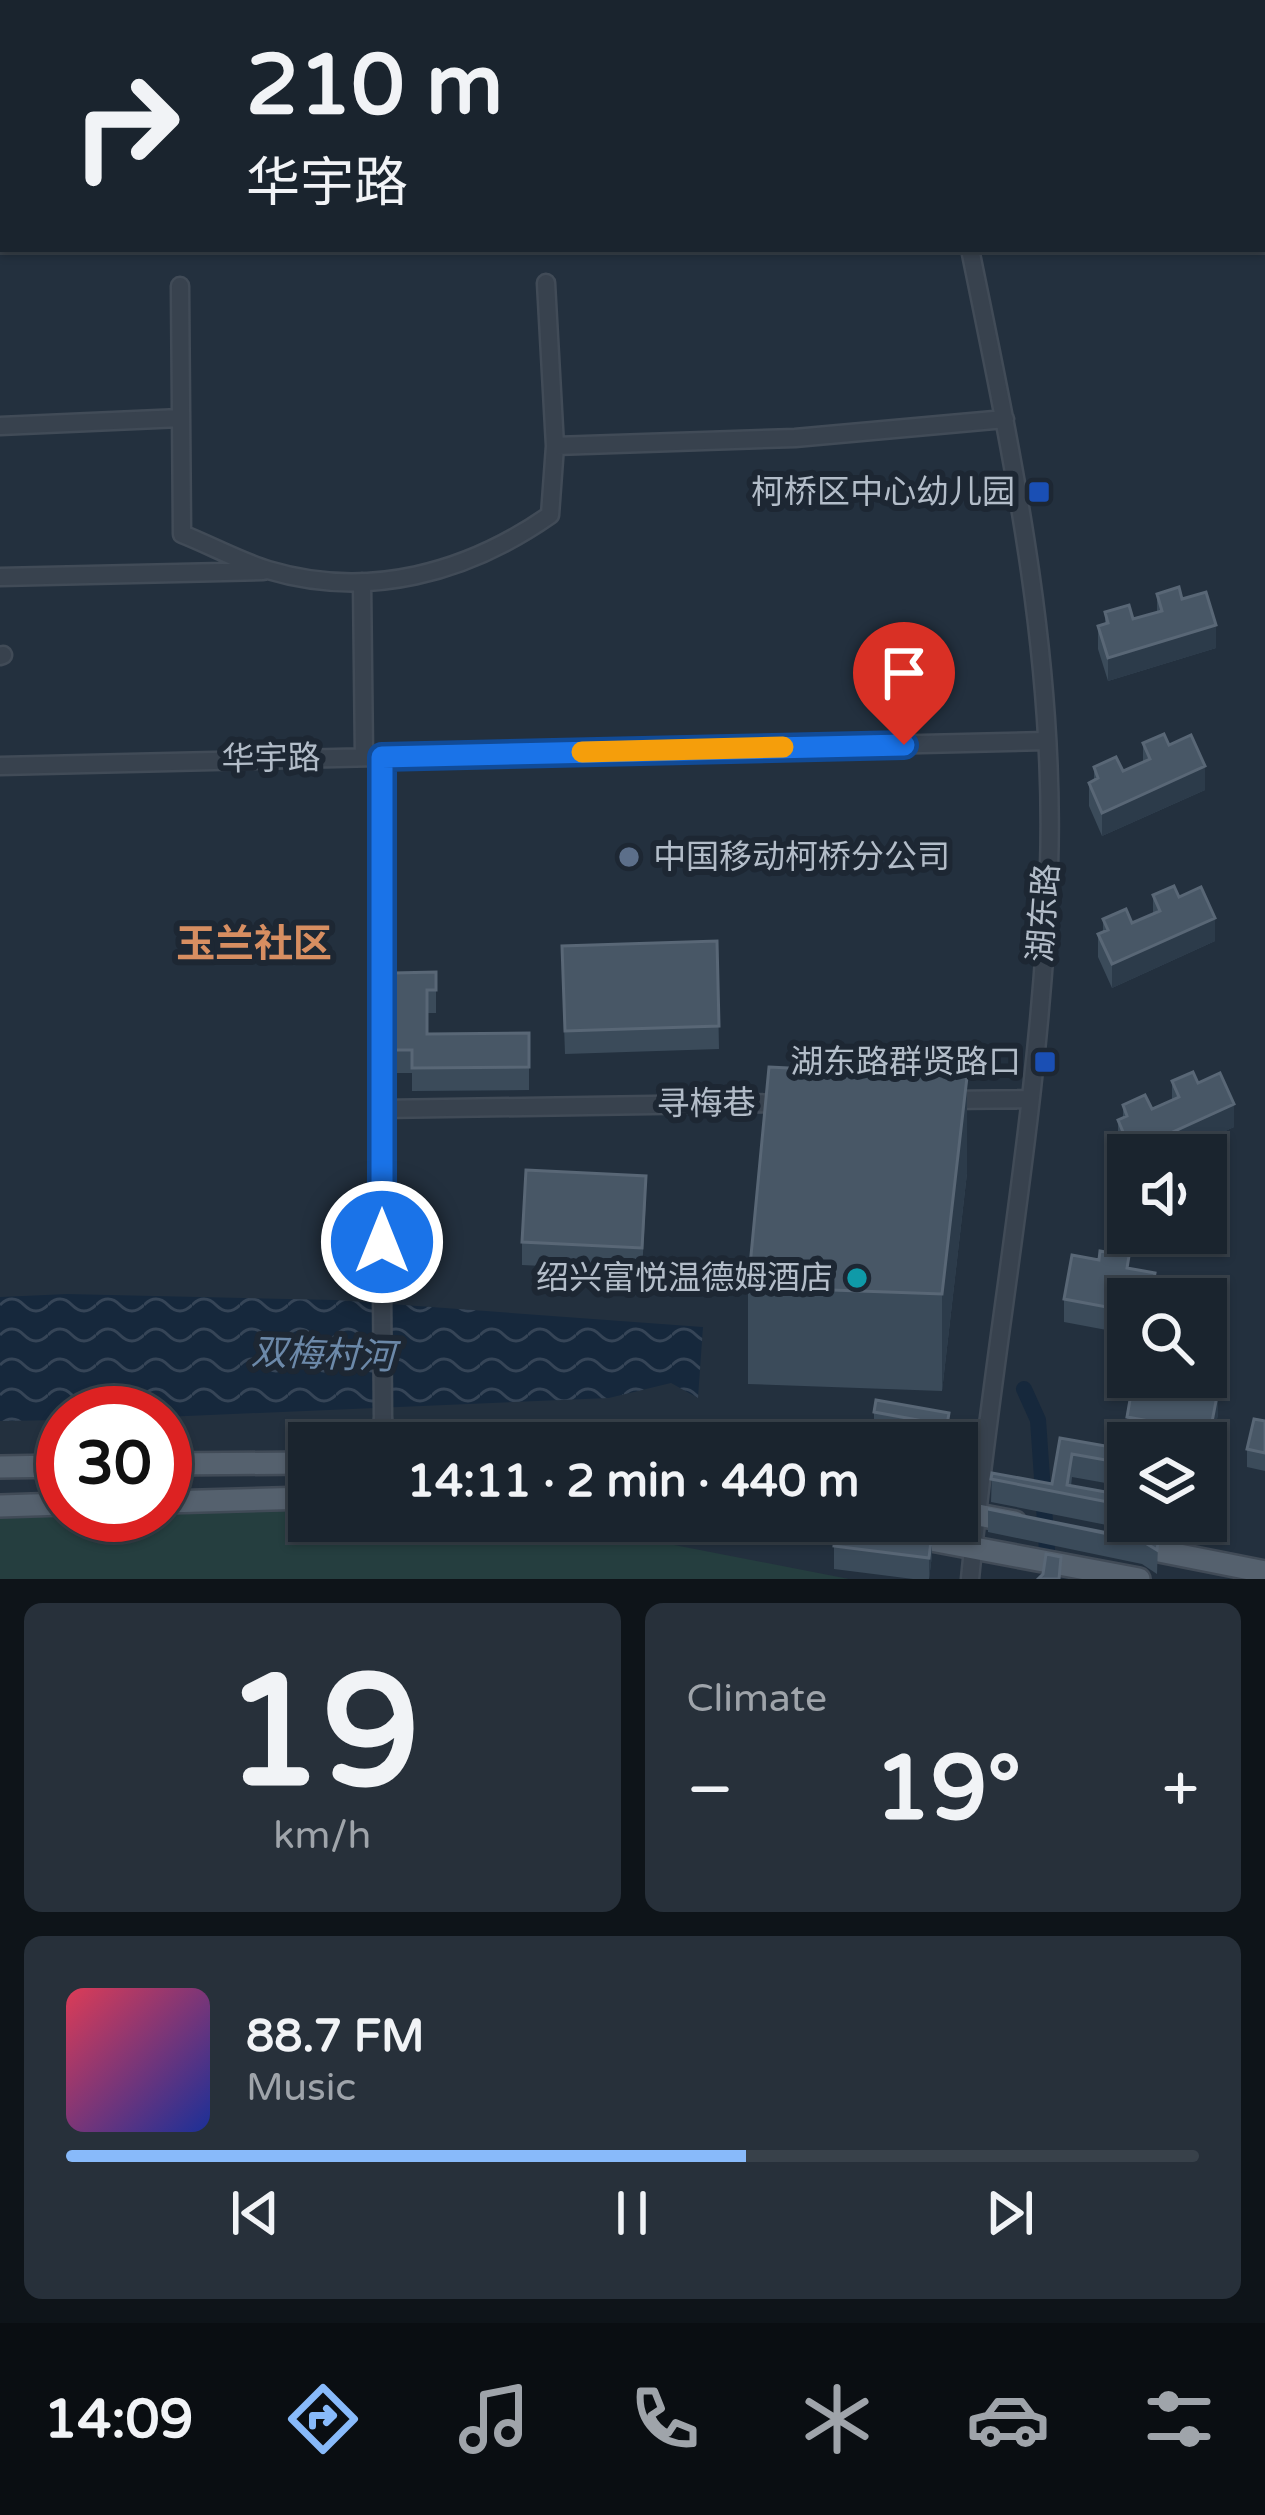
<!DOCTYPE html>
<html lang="en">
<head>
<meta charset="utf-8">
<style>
	body { margin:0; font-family:"Varela Round","Noto Sans SC",sans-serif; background:#27303a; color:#f1f3f6; height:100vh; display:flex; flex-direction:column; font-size:45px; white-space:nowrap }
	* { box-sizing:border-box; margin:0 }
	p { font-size:39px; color:#9fa4aa }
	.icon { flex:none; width:66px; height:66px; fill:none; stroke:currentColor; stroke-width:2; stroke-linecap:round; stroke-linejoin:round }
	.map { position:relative; height:1579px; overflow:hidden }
	.panel { display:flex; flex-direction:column; gap:24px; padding:24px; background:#0e1419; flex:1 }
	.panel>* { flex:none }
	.guide { position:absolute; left:0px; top:0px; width:1266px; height:252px; box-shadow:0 3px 9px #0004,0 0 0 3px #38414a; background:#1a242e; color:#f1f3f6; overflow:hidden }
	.fabs { position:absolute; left:1107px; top:1134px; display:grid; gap:24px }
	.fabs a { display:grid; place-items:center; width:120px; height:120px; border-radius:0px; background:#1a242e; box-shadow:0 3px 9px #0004,0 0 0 3px #38414a; font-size:60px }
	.speed { position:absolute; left:36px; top:1386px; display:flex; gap:24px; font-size:60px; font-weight:700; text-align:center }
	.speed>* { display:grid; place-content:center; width:156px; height:156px; border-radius:50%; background:#1a242e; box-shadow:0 3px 9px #0004,0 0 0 3px #38414a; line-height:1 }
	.speed .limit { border:18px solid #d22; background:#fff; color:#111 }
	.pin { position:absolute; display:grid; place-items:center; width:102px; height:102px; color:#fff; margin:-123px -51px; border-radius:50% 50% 50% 0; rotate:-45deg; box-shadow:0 0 12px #0007 }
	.pin .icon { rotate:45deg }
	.me { position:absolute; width:132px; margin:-66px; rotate:0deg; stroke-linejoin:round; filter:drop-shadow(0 0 9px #0008) }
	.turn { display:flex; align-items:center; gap:42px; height:252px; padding:0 48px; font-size:54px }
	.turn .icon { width:156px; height:156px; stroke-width:2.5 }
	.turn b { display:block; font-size:84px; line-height:102px }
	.big { font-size:90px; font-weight:700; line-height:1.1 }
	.panel .tile { flex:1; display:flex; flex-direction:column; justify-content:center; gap:18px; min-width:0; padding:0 42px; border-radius:18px; background:#27303a }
	.panel .dial { align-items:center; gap:0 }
	.dial b { font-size:156px; line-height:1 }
	.song { display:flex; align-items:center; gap:36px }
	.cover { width:144px; height:144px; border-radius:18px; background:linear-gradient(135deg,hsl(350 70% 55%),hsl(230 70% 35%)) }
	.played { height:12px; border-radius:6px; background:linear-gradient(90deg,#88bafa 60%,#38414a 60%) }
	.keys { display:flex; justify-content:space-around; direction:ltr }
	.heat { display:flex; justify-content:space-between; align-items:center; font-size:66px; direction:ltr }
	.panel .tiles { flex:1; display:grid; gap:24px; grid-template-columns:1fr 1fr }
	.tile:last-child { grid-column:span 2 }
	.trip { position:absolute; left:288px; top:1422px; width:690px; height:120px; border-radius:0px; background:#1a242e; box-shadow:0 3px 9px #0004,0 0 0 3px #38414a; font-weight:700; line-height:120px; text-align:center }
	.tab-bar { display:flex; height:192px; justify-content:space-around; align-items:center; background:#0a0e12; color:#9fa4aa }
	.tab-bar .icon { width:84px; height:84px }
	.tab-bar .selected { color:#88bafa }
	.tab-bar b { font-size:54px; color:#f1f3f6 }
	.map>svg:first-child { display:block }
	.green { fill:#253e3f }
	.water { fill:url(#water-waves) }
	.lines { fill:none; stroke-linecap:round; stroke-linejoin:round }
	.canal { stroke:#16283c; stroke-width:16 }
	.minor-casing { stroke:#414b57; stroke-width:21 }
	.major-casing { stroke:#414b57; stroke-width:26 }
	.minor { stroke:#38424e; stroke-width:16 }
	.major { stroke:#55616e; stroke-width:21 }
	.minor-bridge-casing { stroke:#414b57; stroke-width:21; stroke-linecap:butt }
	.minor-bridge { stroke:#38424e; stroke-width:16 }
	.wall { fill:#3b4b5a }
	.shaded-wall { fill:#2c3b4a }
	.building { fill:#485766; stroke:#596776; stroke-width:3 }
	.route-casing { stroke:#114b97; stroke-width:30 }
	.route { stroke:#1a73e8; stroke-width:21 }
	.slow { stroke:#f59e0b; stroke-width:21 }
	.transit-dot { fill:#1a4fb4; stroke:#1d2733; stroke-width:4.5 }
	.service-dot { fill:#5c6f8a; stroke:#1d2733; stroke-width:4.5 }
	.culture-dot { fill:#0f9aa8; stroke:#1d2733; stroke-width:4.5 }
	.labels { text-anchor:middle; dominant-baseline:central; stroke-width:12; stroke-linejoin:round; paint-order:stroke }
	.poi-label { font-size:33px; fill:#b3bdc9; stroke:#1d2733; text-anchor:end }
	.street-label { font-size:33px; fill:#b3bdc9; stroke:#1d2733 }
	.water-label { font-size:36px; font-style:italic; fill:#6c89a9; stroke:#1d2733 }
	.quarter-label { font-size:39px; font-weight:bold; fill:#d78e61; stroke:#1d2733 }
</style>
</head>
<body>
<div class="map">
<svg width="1265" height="1579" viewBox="0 0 1265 1579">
	<defs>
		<pattern id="water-waves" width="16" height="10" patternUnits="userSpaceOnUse" patternTransform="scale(3)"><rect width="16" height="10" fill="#16283c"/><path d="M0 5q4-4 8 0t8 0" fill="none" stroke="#364557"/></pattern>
	</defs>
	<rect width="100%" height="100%" fill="#23303e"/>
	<!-- green -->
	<path class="green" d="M 309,1507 L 309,1521 L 611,1521 L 659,1542 L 849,1579 L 0,1579 L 0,1518 Z"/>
	<!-- water -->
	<path class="water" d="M 67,1294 L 336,1300 L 703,1327 L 698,1398 L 671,1383 L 609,1398 L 165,1417 L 63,1413 L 63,1420 L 0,1421 L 0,1297 Z"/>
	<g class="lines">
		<!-- canal -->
		<path class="canal" d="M 1024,1389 L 1038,1420 L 1049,1579"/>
		<!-- minor casing -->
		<g class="minor-casing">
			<path id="minor" d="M 925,0 L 926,3
				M 180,286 L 182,534 C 210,545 239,561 268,570 C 368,600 467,573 550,515 L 555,446 L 546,283
				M 0,426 L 181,418
				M 555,446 L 795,438 L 1005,419
				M 0,577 L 263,571
				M 362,582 L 364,757
				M 0,656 L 3,655
				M 381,756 L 382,1287
				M 0,766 L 1046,741
				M 947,1100 L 1030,1099
				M 382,1109 L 789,1103
				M 383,1443 L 383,1419
				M 970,1579 C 993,1342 1041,1106 1049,868 C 1056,656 1012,455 970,249"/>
		</g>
		<!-- major casing -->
		<g class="major-casing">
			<path id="major" d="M 165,1464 L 309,1463
				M 0,1467 L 63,1466
				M 165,1502 L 309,1498
				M 0,1506 L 63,1504
				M 957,1511 L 1015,1522
				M 830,1521 L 1139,1579
				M 1134,1546 L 1265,1572"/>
		</g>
		<!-- minor -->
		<use href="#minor" class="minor"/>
		<!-- major -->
		<use href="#major" class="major"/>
		<!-- minor-bridge casing -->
		<g class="minor-bridge-casing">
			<path id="minor-bridge" d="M 382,1287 L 383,1419"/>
		</g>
		<!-- minor-bridge -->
		<use href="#minor-bridge" class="minor-bridge"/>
	</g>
	<!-- wall -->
	<path class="wall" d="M 1157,594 L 1182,599 L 1216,648 L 1108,681 L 1098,649 L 1098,626 L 1105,624 L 1105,612 L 1133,619 L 1157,612 Z
		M 1143,743 L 1169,745 L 1205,790 L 1102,836 L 1089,806 L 1089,783 L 1094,780 L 1094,767 L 1123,771 L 1143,762 Z
		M 1153,895 L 1179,897 L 1215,941 L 1112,988 L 1098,957 L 1098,934 L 1103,932 L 1103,919 L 1132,923 L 1153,914 Z
		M 717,941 L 719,1049 L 565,1054 L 562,969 Z
		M 436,972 L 436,1013 L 427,1013 L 427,1034 L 529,1033 L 529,1090 L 412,1091 L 412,1073 L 394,1073 L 394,973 Z
		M 1172,1081 L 1198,1083 L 1234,1127 L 1173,1155 L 1128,1155 L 1128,1167 L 1118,1143 L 1118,1120 L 1123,1118 L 1123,1105 L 1152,1109 L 1172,1100 Z
		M 967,1173 L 942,1391 L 748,1384 L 748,1287 Z
		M 646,1199 L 642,1271 L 522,1265 L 522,1242 Z
		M 1064,1299 L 1128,1299 L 1128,1334 L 1064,1322 Z
		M 1192,1386 L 1218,1414 L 1210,1455 L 1206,1455 L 1206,1443 L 1144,1443 L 1127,1440 L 1127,1417 Z
		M 874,1412 L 949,1413 L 948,1443 L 916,1443 L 874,1435 Z
		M 1265,1421 L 1265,1471 L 1247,1467 L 1247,1449 Z
		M 1060,1438 L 1128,1450 L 1128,1487 L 1072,1477 L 1071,1486 L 1128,1496 L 1128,1521 L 1163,1521 L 1162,1536 L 991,1502 L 992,1473 L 1052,1484 Z
		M 957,1467 L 967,1469 L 966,1498 L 957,1499 Z
		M 957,1504 L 962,1507 L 962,1531 L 911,1521 L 957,1521 Z
		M 988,1509 L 1158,1543 L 1157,1574 L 1142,1564 L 988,1532 Z
		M 915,1542 L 932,1555 L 929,1579 L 913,1579 L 834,1569 L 834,1546 Z"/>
	<!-- shaded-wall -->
	<path class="shaded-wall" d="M 1216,625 L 1216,648 L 1108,681 L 1108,658 Z
		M 1205,766 L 1205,790 L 1102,836 L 1102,813 Z
		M 1215,918 L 1215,941 L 1112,988 L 1112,964 Z
		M 967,1077 L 967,1173 L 942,1391 L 942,1294 Z
		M 1234,1104 L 1234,1127 L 1173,1155 L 1131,1155 L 1131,1151 Z
		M 1218,1391 L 1218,1414 L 1210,1455 L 1210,1432 Z
		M 949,1413 L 949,1436 L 948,1443 L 944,1443 Z
		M 932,1532 L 932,1555 L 929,1579 L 929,1558 Z"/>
	<!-- building -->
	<path class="building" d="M 1179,587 L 1182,599 L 1206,592 L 1216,625 L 1108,658 L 1098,626 L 1108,623 L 1105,612 L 1129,605 L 1133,619 L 1162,611 L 1157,594 Z
		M 1164,734 L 1169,745 L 1191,735 L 1205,766 L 1102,813 L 1089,783 L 1098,778 L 1094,767 L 1116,757 L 1123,771 L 1150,759 L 1143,743 Z
		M 1174,886 L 1179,897 L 1201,887 L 1215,918 L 1112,964 L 1098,934 L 1108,930 L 1103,919 L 1126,909 L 1132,923 L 1160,911 L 1153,895 Z
		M 717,941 L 719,1026 L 565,1031 L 562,946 Z
		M 436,972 L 436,990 L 427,990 L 427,1034 L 529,1033 L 529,1067 L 412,1068 L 412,1050 L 394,1050 L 394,973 Z
		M 769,1067 L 967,1077 L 942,1294 L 748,1287 Z
		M 1193,1072 L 1198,1083 L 1220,1073 L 1234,1104 L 1131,1151 L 1118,1120 L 1127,1116 L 1123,1105 L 1145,1095 L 1152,1109 L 1179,1097 L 1172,1081 Z
		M 526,1170 L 646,1176 L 642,1248 L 522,1242 Z
		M 1100,1251 L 1129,1256 L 1127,1268 L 1155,1273 L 1150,1299 L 1128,1299 L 1128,1311 L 1064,1299 L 1072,1255 L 1099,1260 Z
		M 1134,1377 L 1191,1377 L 1190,1385 L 1218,1391 L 1210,1432 L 1127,1417 Z
		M 876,1400 L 949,1413 L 944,1443 L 931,1443 L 934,1423 L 874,1412 Z
		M 1254,1419 L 1265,1421 L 1265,1453 L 1247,1449 Z
		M 1060,1438 L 1128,1450 L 1128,1464 L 1072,1454 L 1067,1485 L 1128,1496 L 1128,1506 L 991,1479 L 992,1473 L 1052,1484 Z
		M 957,1467 L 967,1469 L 966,1474 L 957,1476 Z
		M 988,1509 L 1158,1543 L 1157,1550 L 1142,1541 Z
		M 917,1529 L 932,1532 L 929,1558 L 834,1546 L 836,1530 L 915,1542 Z
		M 1046,1554 L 1061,1557 L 1059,1579 L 1038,1579 L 1043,1574 Z"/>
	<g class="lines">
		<!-- route casing -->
		<g class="route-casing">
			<path id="route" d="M 382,1242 L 382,757 L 904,745"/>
		</g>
		<!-- route -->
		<use href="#route" class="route"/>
		<!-- slow -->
		<path class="slow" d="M 582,752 L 783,747"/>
	</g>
	<!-- markers -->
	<g class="transit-dot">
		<rect x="1027" y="480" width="24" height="24" rx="6"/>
		<rect x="1033" y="1050" width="24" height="24" rx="6"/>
	</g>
	<circle class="service-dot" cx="629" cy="857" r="12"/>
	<circle class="culture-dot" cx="857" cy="1278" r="12"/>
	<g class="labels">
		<!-- poi labels -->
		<g class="poi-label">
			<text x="1015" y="492">柯桥区中心幼儿园</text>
			<text x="653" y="857" text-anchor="start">中国移动柯桥分公司</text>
			<text x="1021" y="1062">湖东路群贤路口</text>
			<text x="833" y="1278">绍兴富悦温德姆酒店</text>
		</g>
		<!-- street labels -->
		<g class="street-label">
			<text transform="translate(271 759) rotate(-1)">华宇路</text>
			<text transform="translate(1044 913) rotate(-86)">湖东路</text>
			<text transform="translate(706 1104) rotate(-1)">寻梅巷</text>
		</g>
		<!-- water labels -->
		<g class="water-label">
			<text transform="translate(323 1355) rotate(2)">双梅村河</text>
		</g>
		<!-- quarter labels -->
		<g class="quarter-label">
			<text x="254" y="944">玉兰社区</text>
		</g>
	</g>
</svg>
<div class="fabs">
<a><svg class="icon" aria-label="sound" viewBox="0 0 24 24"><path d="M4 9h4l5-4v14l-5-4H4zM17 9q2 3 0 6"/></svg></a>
<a><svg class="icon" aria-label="search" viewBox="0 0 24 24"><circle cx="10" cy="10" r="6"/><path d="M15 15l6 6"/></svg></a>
<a><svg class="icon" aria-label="layers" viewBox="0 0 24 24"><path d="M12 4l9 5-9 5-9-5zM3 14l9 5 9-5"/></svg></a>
</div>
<div class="speed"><div class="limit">30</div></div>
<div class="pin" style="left:904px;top:745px;background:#d93025"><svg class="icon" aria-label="arrive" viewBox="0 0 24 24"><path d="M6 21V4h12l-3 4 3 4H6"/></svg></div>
<svg class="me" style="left:382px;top:1242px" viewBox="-20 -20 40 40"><circle r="17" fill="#1a73e8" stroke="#fff" stroke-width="3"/><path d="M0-11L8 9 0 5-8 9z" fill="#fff"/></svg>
<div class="trip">14:11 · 2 min · 440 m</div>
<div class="guide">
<div class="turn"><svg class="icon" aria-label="right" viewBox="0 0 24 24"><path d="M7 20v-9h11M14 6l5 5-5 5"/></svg><div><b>210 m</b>华宇路</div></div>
</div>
</div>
<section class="panel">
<div class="tiles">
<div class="tile dial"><b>19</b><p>km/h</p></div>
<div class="tile"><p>Climate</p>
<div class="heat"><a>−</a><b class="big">19°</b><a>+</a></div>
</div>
<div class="tile">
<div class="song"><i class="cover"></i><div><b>88.7 FM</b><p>Music</p></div></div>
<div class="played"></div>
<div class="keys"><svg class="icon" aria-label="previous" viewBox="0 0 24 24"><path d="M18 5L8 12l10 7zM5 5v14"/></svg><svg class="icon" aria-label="pause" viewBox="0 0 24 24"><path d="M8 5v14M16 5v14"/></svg><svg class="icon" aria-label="next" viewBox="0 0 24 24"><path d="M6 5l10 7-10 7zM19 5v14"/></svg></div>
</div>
</div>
</section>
<nav class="tab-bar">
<b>14:09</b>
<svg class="icon selected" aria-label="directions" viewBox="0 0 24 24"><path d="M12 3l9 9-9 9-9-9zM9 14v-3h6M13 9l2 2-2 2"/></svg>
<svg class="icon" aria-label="music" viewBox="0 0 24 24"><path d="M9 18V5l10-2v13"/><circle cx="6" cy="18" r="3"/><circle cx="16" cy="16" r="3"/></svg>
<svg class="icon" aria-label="phone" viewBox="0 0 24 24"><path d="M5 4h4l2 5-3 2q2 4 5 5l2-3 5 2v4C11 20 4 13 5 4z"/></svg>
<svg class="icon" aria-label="climate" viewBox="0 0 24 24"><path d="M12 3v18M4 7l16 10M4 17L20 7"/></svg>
<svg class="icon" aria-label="car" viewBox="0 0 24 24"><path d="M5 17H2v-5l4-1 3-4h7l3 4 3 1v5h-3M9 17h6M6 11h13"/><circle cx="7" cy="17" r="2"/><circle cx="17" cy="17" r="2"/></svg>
<svg class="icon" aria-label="filters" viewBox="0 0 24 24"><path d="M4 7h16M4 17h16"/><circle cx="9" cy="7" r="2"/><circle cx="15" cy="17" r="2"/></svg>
</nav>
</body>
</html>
